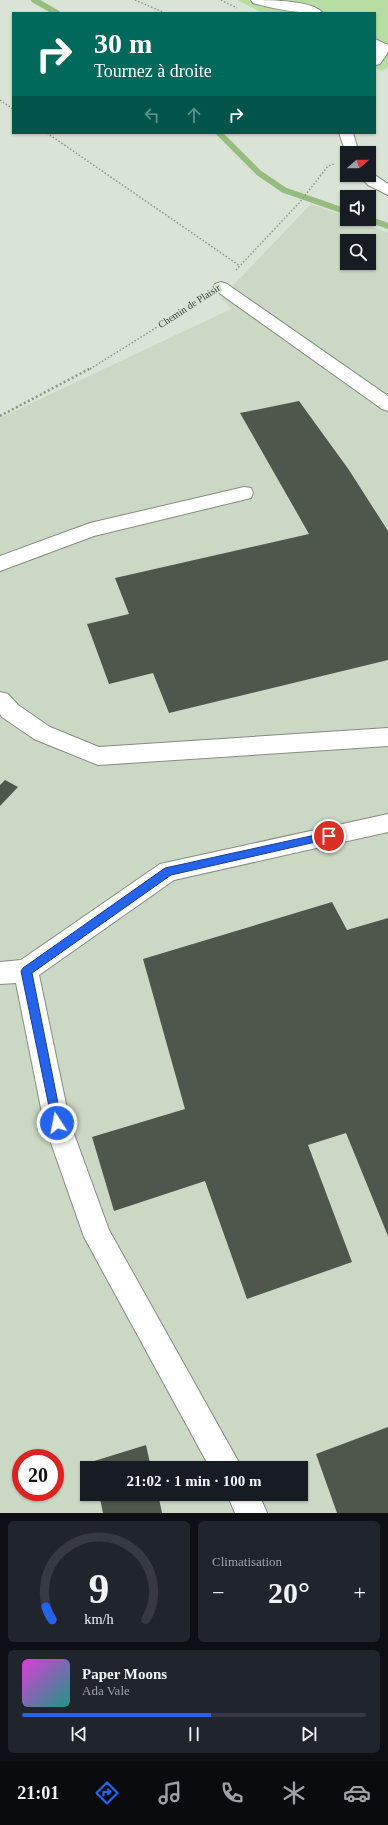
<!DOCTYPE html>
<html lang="fr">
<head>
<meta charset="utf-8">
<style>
	body { margin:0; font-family:Georgia,serif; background:#20242c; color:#f1f3f6; height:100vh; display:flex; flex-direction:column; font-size:15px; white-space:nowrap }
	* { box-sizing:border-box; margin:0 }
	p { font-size:13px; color:#9ea1a6 }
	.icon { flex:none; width:22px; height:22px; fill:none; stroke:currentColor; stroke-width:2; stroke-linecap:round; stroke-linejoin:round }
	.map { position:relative; height:1513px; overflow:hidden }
	.sheet { display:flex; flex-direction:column; gap:8px; padding:8px; background:#0d0f14; flex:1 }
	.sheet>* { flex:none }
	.guide { position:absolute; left:12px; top:12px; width:364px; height:122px; border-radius:0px; box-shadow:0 1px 3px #0004; background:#00695c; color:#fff; overflow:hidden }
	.needle { width:26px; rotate:70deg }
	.tools { position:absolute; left:340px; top:146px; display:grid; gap:8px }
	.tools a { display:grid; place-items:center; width:36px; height:36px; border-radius:0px; background:#171b24; box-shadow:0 1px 3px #0004; font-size:20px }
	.speed { position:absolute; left:12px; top:1449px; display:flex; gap:8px; font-size:20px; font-weight:700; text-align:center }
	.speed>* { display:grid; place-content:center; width:52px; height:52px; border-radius:50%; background:#171b24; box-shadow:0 1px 3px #0004; line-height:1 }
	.speed .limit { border:6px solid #d22; background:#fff; color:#111 }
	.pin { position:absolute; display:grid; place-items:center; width:34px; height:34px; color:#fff; margin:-17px; border:2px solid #fff; border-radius:50%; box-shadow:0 1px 4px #0007 }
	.me { position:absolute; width:44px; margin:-22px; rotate:349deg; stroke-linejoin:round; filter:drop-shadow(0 0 3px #0008) }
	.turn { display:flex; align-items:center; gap:14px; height:84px; padding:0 16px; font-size:18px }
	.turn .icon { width:52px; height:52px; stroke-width:2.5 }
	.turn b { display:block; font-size:28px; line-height:34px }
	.lanes { display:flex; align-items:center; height:38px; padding:0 16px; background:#0003; justify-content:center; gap:20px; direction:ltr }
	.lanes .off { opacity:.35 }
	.big { font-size:30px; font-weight:700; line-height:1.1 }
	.sheet .widget { flex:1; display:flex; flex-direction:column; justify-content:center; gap:6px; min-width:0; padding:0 14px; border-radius:6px; background:#20242c }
	.sheet .dial { align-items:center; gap:0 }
	.dial svg { height:104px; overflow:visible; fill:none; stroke:#363941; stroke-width:7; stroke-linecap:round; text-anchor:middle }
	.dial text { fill:#f1f3f6; stroke:none }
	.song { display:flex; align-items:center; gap:12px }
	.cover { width:48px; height:48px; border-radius:6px; background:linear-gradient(135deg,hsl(300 70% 55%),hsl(170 70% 35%)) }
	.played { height:4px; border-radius:2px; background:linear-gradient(90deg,#2563eb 55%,#363941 55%) }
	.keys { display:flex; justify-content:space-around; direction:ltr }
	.heat { display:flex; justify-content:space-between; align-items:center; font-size:22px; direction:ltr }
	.sheet .tiles { flex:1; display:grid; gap:8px; grid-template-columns:1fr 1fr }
	.widget:last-child { grid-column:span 2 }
	.trip { position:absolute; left:80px; top:1461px; width:228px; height:40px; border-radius:0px; background:#171b24; box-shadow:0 1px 3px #0004; font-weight:700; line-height:40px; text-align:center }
	.tab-bar { display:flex; height:64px; justify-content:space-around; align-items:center; background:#090b0e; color:#9ea1a6 }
	.tab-bar .icon { width:28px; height:28px }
	.tab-bar .current { color:#2563eb }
	.tab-bar b { font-size:18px; color:#f1f3f6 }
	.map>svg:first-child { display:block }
	.built { fill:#cbd8c4; fill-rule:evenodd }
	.green { fill:#b7dda3 }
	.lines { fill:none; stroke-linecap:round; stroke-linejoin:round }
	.stream { stroke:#95bd80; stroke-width:6 }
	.building { fill:#4f564b }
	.minor-casing { stroke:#858d81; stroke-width:2 }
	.path-far1 { stroke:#8c9489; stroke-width:1.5; stroke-dasharray:1.5 2; stroke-linecap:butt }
	.path { stroke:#8c9489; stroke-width:2.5; stroke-dasharray:2 2.5; stroke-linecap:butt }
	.minor { fill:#fff; fill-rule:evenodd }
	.route { fill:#2563eb; stroke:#184099 }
	.labels { text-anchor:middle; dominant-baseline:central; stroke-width:4; stroke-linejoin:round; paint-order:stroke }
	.far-street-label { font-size:10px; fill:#3a3e38; stroke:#dae4d6 }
</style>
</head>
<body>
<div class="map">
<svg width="388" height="1513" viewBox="0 0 388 1513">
	<rect width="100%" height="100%" fill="#dae4d6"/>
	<!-- built -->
	<path class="built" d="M 311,204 L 347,217 L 347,219 L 352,219 L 388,233 L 388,1513 L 0,1513 L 0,418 L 231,309 L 221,298 ZM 347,241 L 369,241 L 369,263 L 347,263 ZM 21,1458 L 55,1458 L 55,1492 L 21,1492 ZM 87,1468 L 301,1468 L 301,1494 L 87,1494 Z"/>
	<!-- green -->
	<path class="green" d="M 237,0 L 388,0 L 388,67 L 382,71 L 375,68 L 375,13 L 263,13 Z"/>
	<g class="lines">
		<!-- stream -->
		<path class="stream" d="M 34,0 L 57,13
			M 219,133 L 259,173 L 284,190 L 347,212
			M 368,219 L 388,226"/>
	</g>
	<!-- building -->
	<path class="building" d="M 299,401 L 349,470 L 388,531 L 388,660 L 169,713 L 153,673 L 109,684 L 87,624 L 129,614 L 115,578 L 309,534 L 240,413 Z
		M 5,780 L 18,787 L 0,806 L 0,785 Z
		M 332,902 L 347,930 L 388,918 L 388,1236 L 346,1133 L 308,1145 L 352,1262 L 247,1299 L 205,1181 L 114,1211 L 92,1137 L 185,1109 L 143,959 Z
		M 388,1427 L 388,1513 L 337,1513 L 316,1454 Z
		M 146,1445 L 151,1468 L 93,1468 L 91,1462 Z
		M 99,1494 L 158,1494 L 162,1513 L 103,1513 Z"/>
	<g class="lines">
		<!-- minor casing -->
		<g class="minor-casing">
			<path id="minor" d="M 251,0 C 267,0 313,0 323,13 C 300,13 275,10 253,3 Z
				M 375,39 L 388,45 L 388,52 L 380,64 L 375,65 Z
				M 339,133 L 353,133 L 359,153 L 347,153 L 347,156 Z
				M 369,171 L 388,184 L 388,195 L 368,185 L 359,175 L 369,175 Z
				M 221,282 L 227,284 L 388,396 L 388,411 L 382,409 L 215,290 L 213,287 L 215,284 Z
				M 244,487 L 251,488 L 253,493 L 251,498 L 94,536 L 0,571 L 0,556 L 90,523 Z
				M 0,692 L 8,694 L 18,705 L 50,727 L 99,747 L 388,728 L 388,746 L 98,765 L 34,739 L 2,717 L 0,714 Z
				M 388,814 L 388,832 L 174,880 L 39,975 L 70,1123 L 109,1230 L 242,1468 L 210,1468 L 84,1237 L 44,1123 L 16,983 L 0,984 L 0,962 L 21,960 L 160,864 Z
				M 227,1494 L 259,1494 L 267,1513 L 235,1513 Z"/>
		</g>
		<!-- path-far1 -->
		<path class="path-far1" d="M 135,0 L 165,13
			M 221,0 L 237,8
			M 0,100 L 13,109
			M 47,133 L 240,266
			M 236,270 L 300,202 L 328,166 L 334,164
			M 90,369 L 202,299"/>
		<!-- path -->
		<path class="path" d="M 0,416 L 91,368"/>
		<!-- minor -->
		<use href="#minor" class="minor"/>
	</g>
	<!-- route -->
	<path class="route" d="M 329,832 L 334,836 L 329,839 L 171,875 L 32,973 L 62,1123 L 61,1126 L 57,1128 L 53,1126 L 21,971 L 23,968 L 165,868 Z"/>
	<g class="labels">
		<!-- far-street labels -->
		<g class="far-street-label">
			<text transform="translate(189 306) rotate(-33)">Chemin de Plaisir</text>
		</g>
	</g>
</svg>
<div class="tools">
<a><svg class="needle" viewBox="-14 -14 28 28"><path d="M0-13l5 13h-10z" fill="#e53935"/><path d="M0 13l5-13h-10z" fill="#9ea1a6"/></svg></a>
<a><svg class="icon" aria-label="sound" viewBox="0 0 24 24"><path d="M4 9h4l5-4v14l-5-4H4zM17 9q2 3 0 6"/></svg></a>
<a><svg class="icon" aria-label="search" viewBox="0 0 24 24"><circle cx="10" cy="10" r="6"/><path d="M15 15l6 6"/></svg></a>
</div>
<div class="speed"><div class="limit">20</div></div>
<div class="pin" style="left:329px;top:836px;background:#d93025"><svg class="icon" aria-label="arrive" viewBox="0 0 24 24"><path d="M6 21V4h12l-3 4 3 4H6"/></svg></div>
<svg class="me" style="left:57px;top:1123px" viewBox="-20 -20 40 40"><circle r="17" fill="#2563eb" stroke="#fff" stroke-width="3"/><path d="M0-11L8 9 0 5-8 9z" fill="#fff"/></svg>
<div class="trip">21:02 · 1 min · 100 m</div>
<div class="guide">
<div class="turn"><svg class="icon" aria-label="right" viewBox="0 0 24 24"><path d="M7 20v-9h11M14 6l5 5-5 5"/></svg><div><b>30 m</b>Tournez à droite</div></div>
<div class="lanes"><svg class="icon off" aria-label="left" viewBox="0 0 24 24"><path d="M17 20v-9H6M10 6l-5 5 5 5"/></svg><svg class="icon off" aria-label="ahead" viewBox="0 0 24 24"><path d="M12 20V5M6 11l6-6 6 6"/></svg><svg class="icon" aria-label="right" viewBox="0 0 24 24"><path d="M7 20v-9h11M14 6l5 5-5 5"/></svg></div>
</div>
</div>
<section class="sheet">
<div class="tiles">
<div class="widget dial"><svg viewBox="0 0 100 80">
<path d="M14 69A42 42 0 1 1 86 69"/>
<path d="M14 69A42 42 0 0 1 9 59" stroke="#2563eb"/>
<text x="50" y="56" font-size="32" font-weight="700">9</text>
<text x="50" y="72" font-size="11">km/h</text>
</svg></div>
<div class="widget"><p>Climatisation</p>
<div class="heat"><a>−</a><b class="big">20°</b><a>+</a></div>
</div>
<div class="widget">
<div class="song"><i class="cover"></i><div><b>Paper Moons</b><p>Ada Vale</p></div></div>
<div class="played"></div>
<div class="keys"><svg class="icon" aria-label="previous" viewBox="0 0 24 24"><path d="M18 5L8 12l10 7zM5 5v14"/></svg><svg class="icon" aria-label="pause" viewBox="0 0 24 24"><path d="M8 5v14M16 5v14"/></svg><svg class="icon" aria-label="next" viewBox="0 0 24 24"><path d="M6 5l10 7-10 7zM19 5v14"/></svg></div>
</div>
</div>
</section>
<nav class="tab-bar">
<b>21:01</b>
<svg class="icon current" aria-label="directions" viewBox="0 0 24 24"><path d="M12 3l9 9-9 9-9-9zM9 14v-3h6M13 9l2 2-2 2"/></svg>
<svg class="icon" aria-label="music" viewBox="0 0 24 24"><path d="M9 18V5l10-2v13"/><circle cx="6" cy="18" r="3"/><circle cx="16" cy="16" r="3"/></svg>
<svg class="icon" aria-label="phone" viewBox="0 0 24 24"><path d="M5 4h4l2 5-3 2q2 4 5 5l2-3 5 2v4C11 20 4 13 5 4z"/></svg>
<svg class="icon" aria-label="climate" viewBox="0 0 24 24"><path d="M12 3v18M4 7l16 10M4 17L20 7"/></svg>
<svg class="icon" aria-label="car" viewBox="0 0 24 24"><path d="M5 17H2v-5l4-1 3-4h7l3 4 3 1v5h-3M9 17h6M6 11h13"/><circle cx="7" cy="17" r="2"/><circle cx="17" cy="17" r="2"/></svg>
</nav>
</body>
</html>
